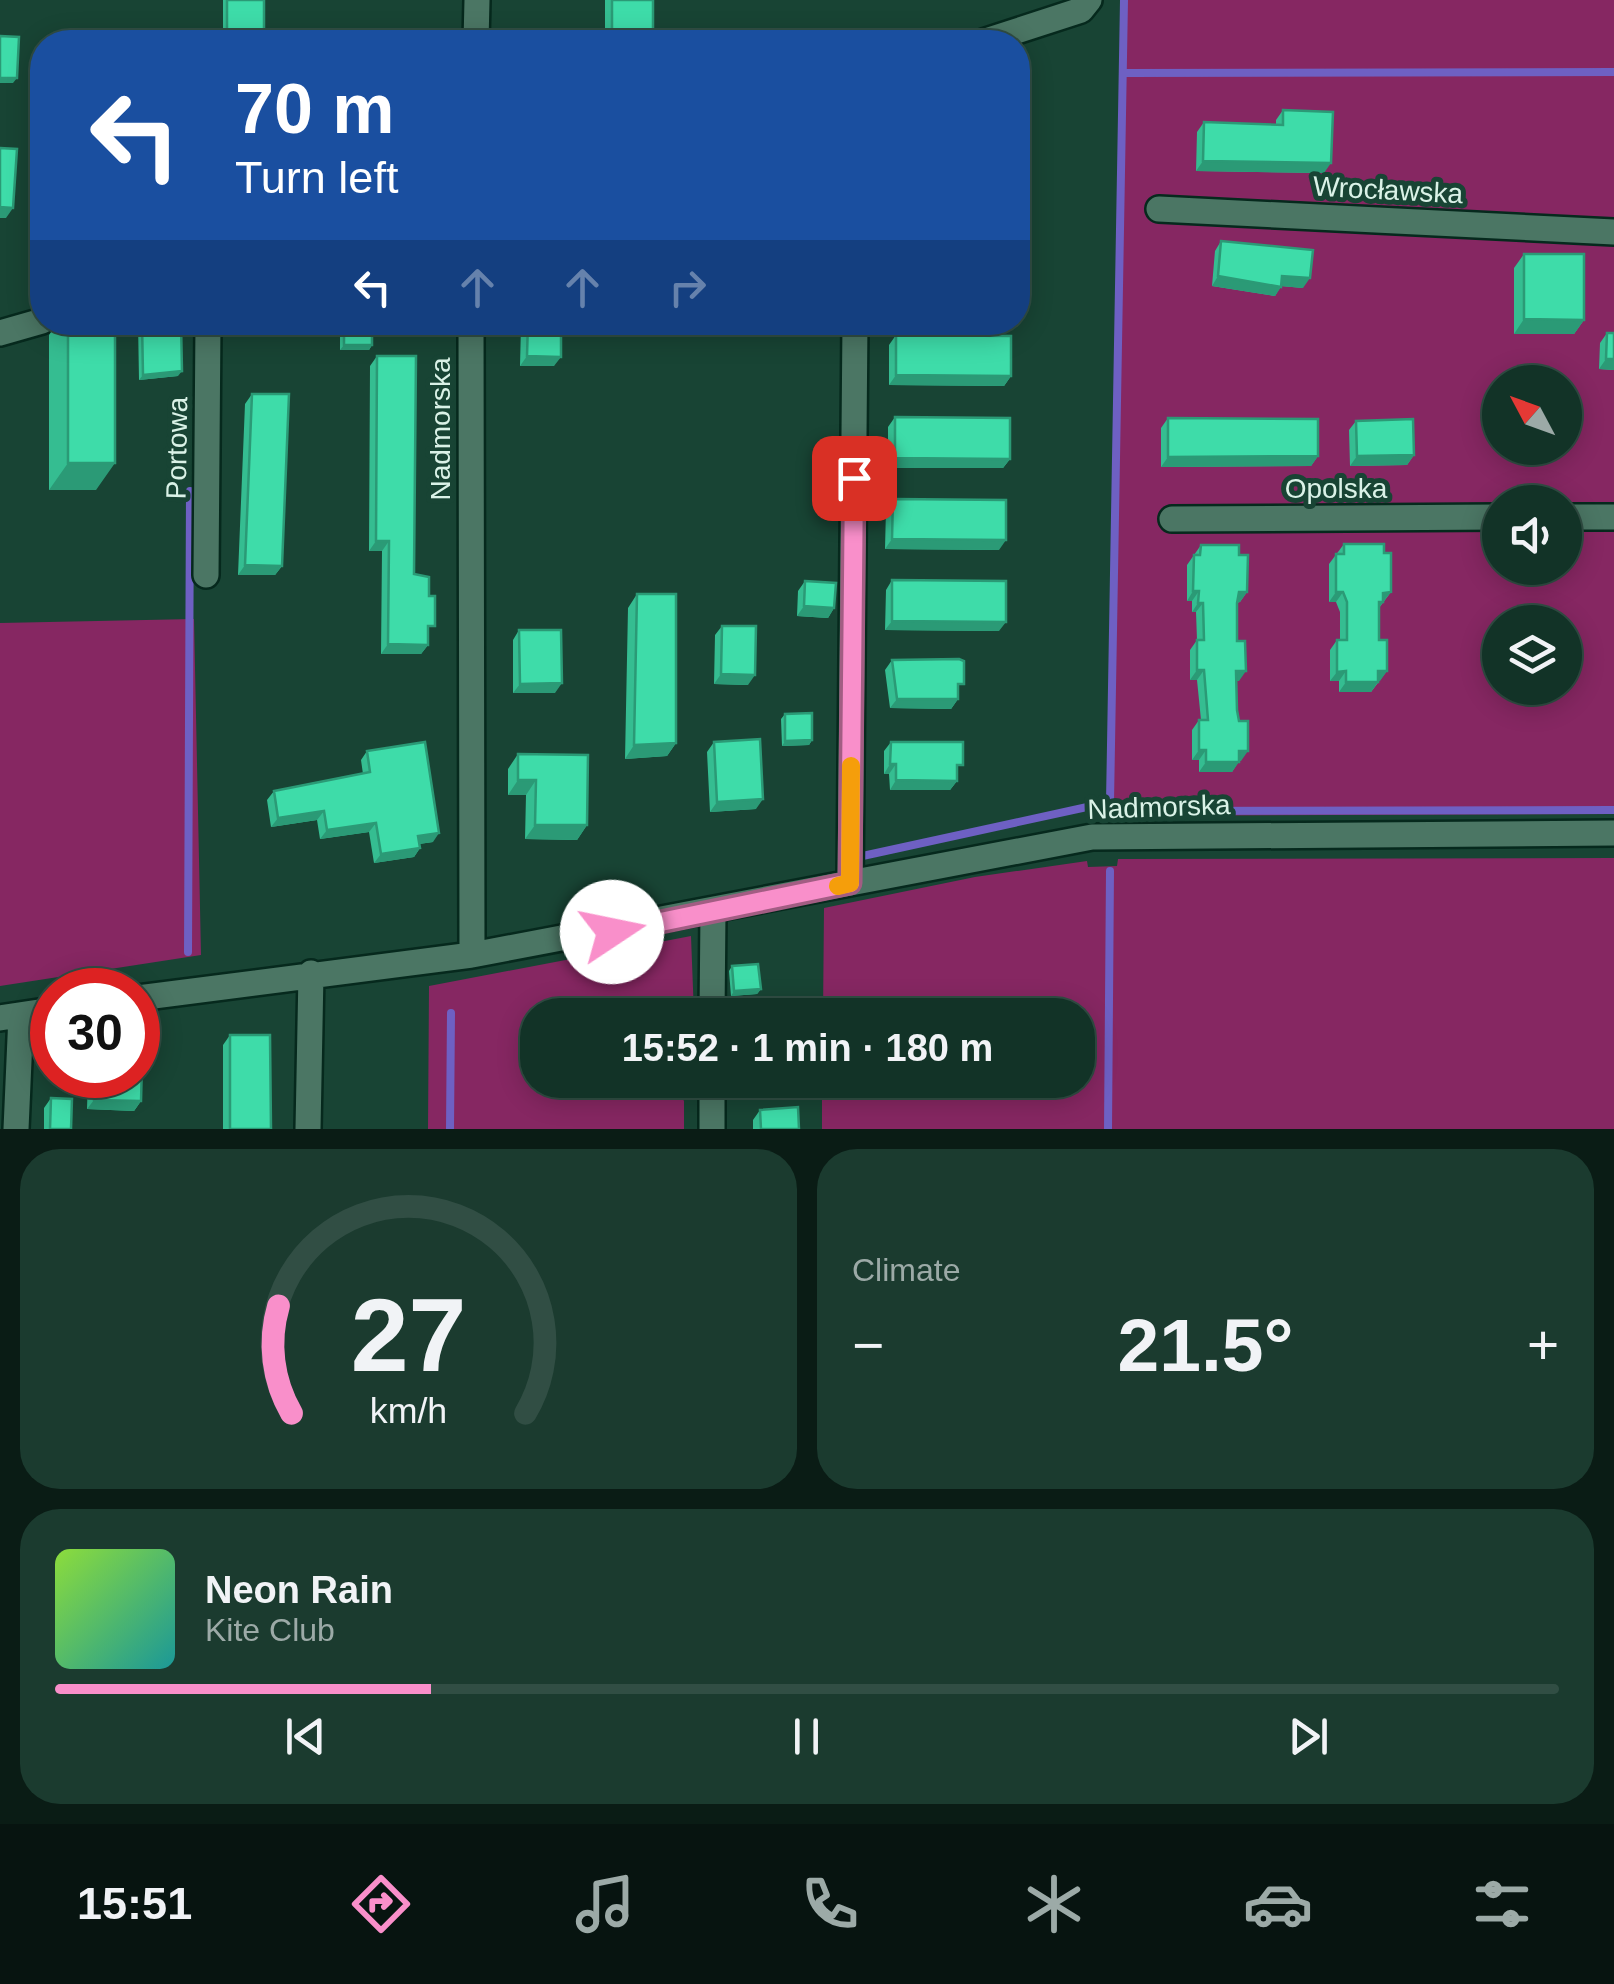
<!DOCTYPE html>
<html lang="en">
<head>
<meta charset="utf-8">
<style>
	body { margin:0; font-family:Helvetica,sans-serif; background:#1b3b2f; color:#f1f3f6; height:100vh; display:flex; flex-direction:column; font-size:38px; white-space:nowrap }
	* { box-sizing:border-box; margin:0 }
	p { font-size:32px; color:#9caaa7 }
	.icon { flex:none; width:55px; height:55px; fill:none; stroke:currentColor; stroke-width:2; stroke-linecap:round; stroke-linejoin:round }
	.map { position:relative; height:1129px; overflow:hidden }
	.sheet { display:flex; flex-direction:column; gap:20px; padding:20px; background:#0a1c15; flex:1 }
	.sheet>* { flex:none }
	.hud { position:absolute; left:30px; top:30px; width:1000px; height:305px; border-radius:40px; box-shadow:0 5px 25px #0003,0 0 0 2px #314e44; background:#1a4fa0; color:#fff; overflow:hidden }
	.needle { width:65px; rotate:311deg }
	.tools { position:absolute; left:1482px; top:365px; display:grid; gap:20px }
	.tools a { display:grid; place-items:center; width:100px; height:100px; border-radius:50%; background:#123327; box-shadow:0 5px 25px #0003,0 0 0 2px #314e44; font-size:50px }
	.speed { position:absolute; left:30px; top:968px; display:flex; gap:20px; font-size:50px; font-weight:700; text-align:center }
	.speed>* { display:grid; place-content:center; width:130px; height:130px; border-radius:50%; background:#123327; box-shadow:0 5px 25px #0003,0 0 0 2px #314e44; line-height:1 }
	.speed .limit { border:15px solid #d22; background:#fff; color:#111 }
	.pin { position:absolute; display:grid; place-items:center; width:85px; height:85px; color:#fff; margin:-42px; border-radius:20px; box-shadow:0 5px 15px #0006 }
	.me { position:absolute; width:110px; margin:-55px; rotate:79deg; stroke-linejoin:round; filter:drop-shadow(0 0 8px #0008) }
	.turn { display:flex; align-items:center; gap:35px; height:210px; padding:0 40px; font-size:45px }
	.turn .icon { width:130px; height:130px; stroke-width:2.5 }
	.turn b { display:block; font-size:70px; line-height:85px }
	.lanes { display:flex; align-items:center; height:95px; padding:0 40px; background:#0003; justify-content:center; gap:50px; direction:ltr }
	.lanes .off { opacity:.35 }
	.big { font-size:75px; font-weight:800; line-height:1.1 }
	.sheet .widget { flex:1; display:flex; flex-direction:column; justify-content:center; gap:15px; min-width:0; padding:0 35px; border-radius:40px; background:#1b3b2f }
	.sheet .dial { align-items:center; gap:0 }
	.dial svg { height:260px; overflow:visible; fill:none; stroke:#314e44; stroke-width:7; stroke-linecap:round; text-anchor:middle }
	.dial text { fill:#f1f3f6; stroke:none }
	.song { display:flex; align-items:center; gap:30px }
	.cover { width:120px; height:120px; border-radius:15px; background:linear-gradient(135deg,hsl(90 70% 55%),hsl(180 70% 35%)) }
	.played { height:10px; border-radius:5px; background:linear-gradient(90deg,#f98fca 25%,#314e44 25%) }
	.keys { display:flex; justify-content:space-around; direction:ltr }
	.heat { display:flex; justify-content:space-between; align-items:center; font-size:55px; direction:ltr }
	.sheet .tiles { flex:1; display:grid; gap:20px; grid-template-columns:1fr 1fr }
	.widget:last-child { grid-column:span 2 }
	.trip { position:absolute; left:520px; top:998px; width:575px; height:100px; border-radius:40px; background:#123327; box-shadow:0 5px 25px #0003,0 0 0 2px #314e44; font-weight:800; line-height:100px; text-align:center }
	.tabs { display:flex; height:160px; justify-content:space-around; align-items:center; background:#071410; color:#9caaa7 }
	.tabs .icon { width:70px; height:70px }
	.tabs .on { color:#f98fca }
	.tabs b { font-size:45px; color:#f1f3f6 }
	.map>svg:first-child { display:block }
	.green { fill:#862762; fill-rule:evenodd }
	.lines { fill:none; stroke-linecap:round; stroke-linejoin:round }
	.stream { stroke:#6e60c3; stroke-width:8 }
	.minor-casing { stroke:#06291d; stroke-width:30 }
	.path { stroke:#53796b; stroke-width:5; stroke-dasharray:8 8; stroke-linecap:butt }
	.minor { stroke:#4b7664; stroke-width:25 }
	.wall { fill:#35bd91 }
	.shaded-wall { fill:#2b9a76 }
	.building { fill:#3edca9; stroke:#2b9a76; stroke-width:2.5 }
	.route-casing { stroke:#a25d83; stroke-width:25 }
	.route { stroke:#f98fca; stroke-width:18 }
	.slow { stroke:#f59e0b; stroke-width:18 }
	.labels { text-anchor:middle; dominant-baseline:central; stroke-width:10; stroke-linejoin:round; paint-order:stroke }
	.street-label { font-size:28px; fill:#daf2e7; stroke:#184434 }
</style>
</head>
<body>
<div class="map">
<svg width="1614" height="1129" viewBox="0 0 1614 1129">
	<rect width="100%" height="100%" fill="#184434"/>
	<!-- green -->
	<path class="green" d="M 1124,0 L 1614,0 L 1614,814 L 1111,816 ZM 1500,382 L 1565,382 L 1565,448 L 1500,448 ZM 1500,502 L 1565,502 L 1565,568 L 1500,568 ZM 1500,622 L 1565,622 L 1565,688 L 1500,688 Z
		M 194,619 L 201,955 L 0,986 L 0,623 Z
		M 1614,858 L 1614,1129 L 822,1129 L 822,1080 L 1078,1080 L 1078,1015 L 823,1015 L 824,908 L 975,877 L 1087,861 L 1088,867 L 1117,866 L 1118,859 Z
		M 691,936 L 694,1015 L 538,1015 L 538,1080 L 671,1080 L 684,1101 L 684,1129 L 428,1129 L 429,986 Z"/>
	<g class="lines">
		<!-- stream -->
		<path class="stream" d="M 1123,73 L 1614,72
			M 1110,802 L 1124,0
			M 858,857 L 1110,802 L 1141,811 L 1614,810
			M 188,952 L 190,491
			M 450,1129 L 451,1013
			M 1108,1129 L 1110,871"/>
		<!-- minor casing -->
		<g class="minor-casing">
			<path id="minor" d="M 476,42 L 477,0
				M 983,42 L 1081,10 L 1089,0
				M 1159,209 L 1614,232
				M 471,322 L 472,955
				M 0,333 L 42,321
				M 1565,517 L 1614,517
				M 1172,519 L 1500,517
				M 206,575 L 208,322
				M 850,883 L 855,322
				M 138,998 L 472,955 L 1092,837 L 1614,833
				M 712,1015 L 713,912
				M 0,1018 L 52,1010
				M 16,1129 L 21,1015
				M 308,1129 L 311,973
				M 712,1129 L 712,1080"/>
		</g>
		<!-- path -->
		<path class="path" d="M 84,990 L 120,985"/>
		<!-- minor -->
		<use href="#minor" class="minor"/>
	</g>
	<!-- wall -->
	<path class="wall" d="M 223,0 L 264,0 L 264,42 L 223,42 Z
		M 605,0 L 653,0 L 653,42 L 605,42 Z
		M 1283,110 L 1324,173 L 1196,171 L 1197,132 L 1204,122 L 1276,125 L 1276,120 Z
		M 1221,241 L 1303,288 L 1281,286 L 1275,296 L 1212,286 L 1215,251 Z
		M 1524,254 L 1584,320 L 1574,334 L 1514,334 L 1514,268 Z
		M 58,322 L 115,322 L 96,490 L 49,490 L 49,335 Z
		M 138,322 L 181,322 L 178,376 L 139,380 Z
		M 342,322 L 372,322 L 372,345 L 369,350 L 340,350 L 340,324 Z
		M 523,322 L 561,322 L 554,366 L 520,366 L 521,325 Z
		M 1607,333 L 1614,370 L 1599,369 L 1600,343 Z
		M 896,335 L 1011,376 L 1004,386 L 889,385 L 889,345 Z
		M 377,356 L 414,574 L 428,636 L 428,645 L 421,654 L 381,654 L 382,551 L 369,551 L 370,366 Z
		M 252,394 L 282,566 L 275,575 L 238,575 L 245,404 Z
		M 895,417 L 1010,459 L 1003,468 L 888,468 L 888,427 Z
		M 1168,418 L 1318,456 L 1311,466 L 1161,467 L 1161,428 Z
		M 1356,421 L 1414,455 L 1407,465 L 1350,466 L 1349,430 Z
		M 893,499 L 999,550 L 885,549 L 886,508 Z
		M 1344,544 L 1384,553 L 1391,592 L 1379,608 L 1379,640 L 1387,671 L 1371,692 L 1339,692 L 1339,681 L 1330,681 L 1330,650 L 1337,640 L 1340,640 L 1340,612 L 1336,602 L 1329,602 L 1329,564 Z
		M 1201,545 L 1239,555 L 1247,592 L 1240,602 L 1237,603 L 1239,681 L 1236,681 L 1237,710 L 1241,761 L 1239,761 L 1232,772 L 1199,772 L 1199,760 L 1192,760 L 1192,730 L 1199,720 L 1201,720 L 1197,680 L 1190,680 L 1190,650 L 1197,640 L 1196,612 L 1192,612 L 1192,601 L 1187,601 L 1187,565 Z
		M 892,580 L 999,631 L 885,630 L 886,590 Z
		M 805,581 L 834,608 L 828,618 L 797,616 L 798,591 Z
		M 637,594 L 676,743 L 667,756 L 625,759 L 628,608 Z
		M 722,626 L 748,685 L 714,684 L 715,635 Z
		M 519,630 L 555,693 L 513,693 L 513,640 Z
		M 892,660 L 958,699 L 951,709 L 890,708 L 885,670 Z
		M 785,714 L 812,740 L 809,745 L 782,746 L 781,719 Z
		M 714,742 L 756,809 L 710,812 L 707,752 Z
		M 891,742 L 957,773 L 957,781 L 950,790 L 890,790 L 889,774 L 884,774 L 884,751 Z
		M 367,751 L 433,842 L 419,844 L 420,848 L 414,857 L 374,863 L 369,832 L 320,839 L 317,820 L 271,827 L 267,800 L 274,791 L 363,774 L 361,760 Z
		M 518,754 L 587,825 L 577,840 L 525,839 L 526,795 L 508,795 L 508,769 Z
		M 732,966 L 761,989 L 757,994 L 731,996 L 729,971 Z
		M 230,1035 L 271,1129 L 223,1129 L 223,1045 Z
		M 88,1075 L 138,1075 L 141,1101 L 134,1111 L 87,1109 Z
		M 51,1098 L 71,1129 L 44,1129 L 44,1108 Z
		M 760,1110 L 799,1129 L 753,1129 L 753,1120 Z"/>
	<!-- shaded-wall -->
	<path class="shaded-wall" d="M 0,78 L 17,78 L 13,83 L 0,83 Z
		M 1203,161 L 1331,163 L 1324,173 L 1196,171 Z
		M 0,207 L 13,208 L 6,218 L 0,218 Z
		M 1218,276 L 1282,276 L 1310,278 L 1303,288 L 1280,286 L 1281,287 L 1275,296 L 1212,286 Z
		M 1524,319 L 1584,320 L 1574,334 L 1514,334 Z
		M 418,322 L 445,322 L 441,328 L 414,328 Z
		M 344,345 L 372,345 L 369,350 L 340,350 Z
		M 527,356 L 561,357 L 554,366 L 520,366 Z
		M 1606,359 L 1614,359 L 1614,370 L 1599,369 Z
		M 182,371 L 178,376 L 139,380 L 143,375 Z
		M 896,375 L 1011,376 L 1004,386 L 889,385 Z
		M 1414,455 L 1407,465 L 1350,466 L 1357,456 Z
		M 1318,456 L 1311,466 L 1161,467 L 1168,457 Z
		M 895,458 L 1010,459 L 1003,468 L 888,468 Z
		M 68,463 L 115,463 L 96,490 L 49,490 Z
		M 892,539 L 1006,540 L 999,550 L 885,549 Z
		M 376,541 L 389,541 L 382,551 L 369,551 Z
		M 245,565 L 282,566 L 275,575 L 238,575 Z
		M 1193,591 L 1199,591 L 1192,601 L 1187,601 Z
		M 1239,592 L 1247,592 L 1240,602 L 1232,602 Z
		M 1336,592 L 1343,592 L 1336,602 L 1329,602 Z
		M 1391,592 L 1383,602 L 1376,612 L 1383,593 Z
		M 1198,603 L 1203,603 L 1196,612 L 1192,612 Z
		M 804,606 L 834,608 L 828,618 L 797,616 Z
		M 892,621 L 1006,622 L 999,631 L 885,630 Z
		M 388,644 L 428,645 L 421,654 L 381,654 Z
		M 1197,670 L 1204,670 L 1197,680 L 1190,680 Z
		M 1236,671 L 1246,671 L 1239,681 L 1230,681 Z
		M 1346,671 L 1339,681 L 1330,681 L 1337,672 Z
		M 1378,671 L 1387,671 L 1380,681 L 1371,681 Z
		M 721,674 L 755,675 L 748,685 L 714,684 Z
		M 1346,682 L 1378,682 L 1371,692 L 1339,692 Z
		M 562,683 L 555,693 L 513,693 L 520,684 Z
		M 897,699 L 958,699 L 951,709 L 890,708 Z
		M 812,740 L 809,745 L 782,746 L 785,741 Z
		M 676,743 L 667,756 L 625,759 L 634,745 Z
		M 1199,750 L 1206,750 L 1199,760 L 1192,760 Z
		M 1239,751 L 1248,751 L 1241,761 L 1232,761 Z
		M 1206,762 L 1239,762 L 1232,772 L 1199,772 Z
		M 890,764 L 896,764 L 889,774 L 884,774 Z
		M 518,780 L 536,780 L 526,795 L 508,795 Z
		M 896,780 L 957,781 L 950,790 L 890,790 Z
		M 763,799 L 756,809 L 710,812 L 717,802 Z
		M 324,811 L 317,820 L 271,827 L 278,818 Z
		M 376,823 L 369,832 L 320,839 L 327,830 Z
		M 535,825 L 587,825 L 577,840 L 525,839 Z
		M 439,833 L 433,842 L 412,845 L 418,836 Z
		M 420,848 L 414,857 L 374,863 L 381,854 Z
		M 761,989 L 757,994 L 731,996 L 734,991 Z
		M 824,1081 L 821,1086 L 790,1087 L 793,1082 Z
		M 94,1100 L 141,1101 L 134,1111 L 87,1109 Z"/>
	<!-- building -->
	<path class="building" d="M 227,0 L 264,0 L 264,42 L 227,42 Z
		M 612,0 L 653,0 L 653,42 L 612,42 Z
		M 0,36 L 19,37 L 17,78 L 0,78 Z
		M 1283,110 L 1333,112 L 1331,163 L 1203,161 L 1204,122 L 1283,125 Z
		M 0,148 L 17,149 L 13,208 L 0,207 Z
		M 1221,241 L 1313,250 L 1310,278 L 1282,276 L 1281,287 L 1218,276 Z
		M 1524,254 L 1584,254 L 1584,320 L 1524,319 Z
		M 68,322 L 115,322 L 115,463 L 68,463 Z
		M 142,322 L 181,322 L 182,371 L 143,375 Z
		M 344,322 L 372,322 L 372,345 L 344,345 Z
		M 528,322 L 561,322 L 561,357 L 527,356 Z
		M 1607,333 L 1614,333 L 1614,359 L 1606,359 Z
		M 896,335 L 1011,336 L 1011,376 L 896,375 Z
		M 377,356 L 416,356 L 414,574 L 429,577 L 429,596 L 435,596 L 435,626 L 428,626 L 428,645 L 388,644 L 389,541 L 376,541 Z
		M 252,394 L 289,394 L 282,566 L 245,565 Z
		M 895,417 L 1010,418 L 1010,459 L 895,458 Z
		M 1168,418 L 1318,419 L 1318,456 L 1168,457 Z
		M 1413,419 L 1414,455 L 1357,456 L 1356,421 Z
		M 893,499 L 1006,500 L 1006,540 L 892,539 Z
		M 1344,544 L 1384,544 L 1384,553 L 1391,553 L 1391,592 L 1383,593 L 1383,602 L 1379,602 L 1379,640 L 1387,640 L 1387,671 L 1378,671 L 1378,682 L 1346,682 L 1346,671 L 1337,672 L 1337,640 L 1347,640 L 1347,602 L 1343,592 L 1336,592 L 1336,554 L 1344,554 Z
		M 1201,545 L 1239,545 L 1239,555 L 1248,555 L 1247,592 L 1239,592 L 1237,603 L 1237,641 L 1245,641 L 1246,671 L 1236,671 L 1237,710 L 1239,721 L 1248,721 L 1248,751 L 1239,751 L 1239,762 L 1206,762 L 1206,750 L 1199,750 L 1199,720 L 1208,720 L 1204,670 L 1197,670 L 1197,640 L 1204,640 L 1203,603 L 1198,603 L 1199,591 L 1193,591 L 1194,555 L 1200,555 Z
		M 892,580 L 1006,581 L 1006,622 L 892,621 Z
		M 805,581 L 836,583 L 834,608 L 804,606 Z
		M 637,594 L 676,594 L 676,743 L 634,745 Z
		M 722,626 L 756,626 L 755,675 L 721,674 Z
		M 519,630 L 561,630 L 562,683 L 520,684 Z
		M 959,659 L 964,661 L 964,684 L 958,684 L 958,699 L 897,699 L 892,660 Z
		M 812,713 L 812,740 L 785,741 L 785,714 Z
		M 760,739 L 763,799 L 717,802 L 714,742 Z
		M 425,742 L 439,833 L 418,836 L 420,848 L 381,854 L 376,823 L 327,830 L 324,811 L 278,818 L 274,791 L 370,772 L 367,751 Z
		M 891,742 L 963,742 L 963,765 L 957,765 L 957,781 L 896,780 L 896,764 L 890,764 Z
		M 518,754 L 588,755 L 587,825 L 535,825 L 536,780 L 518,780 Z
		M 758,964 L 761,989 L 734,991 L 732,966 Z
		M 230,1035 L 270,1035 L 271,1129 L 230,1129 Z
		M 138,1065 L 142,1065 L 141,1101 L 94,1100 L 95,1075 L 138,1075 Z
		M 793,1080 L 824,1080 L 824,1081 L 793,1082 Z
		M 51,1098 L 72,1099 L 71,1129 L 50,1129 Z
		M 798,1107 L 799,1129 L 761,1129 L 760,1110 Z"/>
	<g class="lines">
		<!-- route casing -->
		<g class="route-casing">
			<path id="route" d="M 612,932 L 850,883 L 854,478"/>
		</g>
		<!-- route -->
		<use href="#route" class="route"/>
		<!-- slow -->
		<path class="slow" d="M 838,886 L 850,883 L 851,766"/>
	</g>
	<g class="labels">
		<!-- street labels -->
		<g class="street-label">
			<text transform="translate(1388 190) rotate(3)">Wrocławska</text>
			<text transform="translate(440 429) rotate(-90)">Nadmorska</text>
			<text transform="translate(177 448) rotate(-89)">Portowa</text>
			<text x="1336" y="488">Opolska</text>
			<text transform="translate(1159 807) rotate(-2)">Nadmorska</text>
		</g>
	</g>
</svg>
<div class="tools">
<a><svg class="needle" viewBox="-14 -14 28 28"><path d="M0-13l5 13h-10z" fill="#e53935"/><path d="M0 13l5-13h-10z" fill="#9caaa7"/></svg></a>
<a><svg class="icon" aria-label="sound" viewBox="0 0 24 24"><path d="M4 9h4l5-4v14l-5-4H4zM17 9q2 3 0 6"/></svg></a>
<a><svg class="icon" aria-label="layers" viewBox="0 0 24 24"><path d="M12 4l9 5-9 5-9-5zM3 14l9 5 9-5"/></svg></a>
</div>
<div class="speed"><div class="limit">30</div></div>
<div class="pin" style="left:854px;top:478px;background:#d93025"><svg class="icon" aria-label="arrive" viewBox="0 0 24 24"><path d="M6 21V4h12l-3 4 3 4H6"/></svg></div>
<svg class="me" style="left:612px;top:932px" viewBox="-20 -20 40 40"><circle r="19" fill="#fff"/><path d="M0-13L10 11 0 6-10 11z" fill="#f98fca"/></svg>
<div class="trip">15:52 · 1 min · 180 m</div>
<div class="hud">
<div class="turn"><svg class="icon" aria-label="left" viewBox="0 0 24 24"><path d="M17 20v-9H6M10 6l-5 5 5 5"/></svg><div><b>70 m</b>Turn left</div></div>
<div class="lanes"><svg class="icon" aria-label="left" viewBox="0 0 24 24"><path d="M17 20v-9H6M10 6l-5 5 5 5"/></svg><svg class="icon off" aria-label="ahead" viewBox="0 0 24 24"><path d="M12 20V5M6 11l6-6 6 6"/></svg><svg class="icon off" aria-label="ahead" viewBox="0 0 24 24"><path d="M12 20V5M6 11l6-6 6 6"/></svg><svg class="icon off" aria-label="right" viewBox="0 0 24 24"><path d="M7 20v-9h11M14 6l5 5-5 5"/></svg></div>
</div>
</div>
<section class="sheet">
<div class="tiles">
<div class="widget dial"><svg viewBox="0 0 100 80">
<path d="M14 69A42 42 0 1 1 86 69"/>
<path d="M14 69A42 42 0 0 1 10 36" stroke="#f98fca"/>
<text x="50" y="56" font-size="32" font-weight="700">27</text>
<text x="50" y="72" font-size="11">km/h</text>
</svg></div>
<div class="widget"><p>Climate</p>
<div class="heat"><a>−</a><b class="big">21.5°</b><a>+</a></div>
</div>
<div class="widget">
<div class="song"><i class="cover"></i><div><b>Neon Rain</b><p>Kite Club</p></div></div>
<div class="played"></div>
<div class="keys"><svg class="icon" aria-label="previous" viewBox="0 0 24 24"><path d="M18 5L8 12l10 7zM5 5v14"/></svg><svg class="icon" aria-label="pause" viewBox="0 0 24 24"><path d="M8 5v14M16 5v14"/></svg><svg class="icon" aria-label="next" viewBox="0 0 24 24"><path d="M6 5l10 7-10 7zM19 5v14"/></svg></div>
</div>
</div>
</section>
<nav class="tabs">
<b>15:51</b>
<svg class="icon on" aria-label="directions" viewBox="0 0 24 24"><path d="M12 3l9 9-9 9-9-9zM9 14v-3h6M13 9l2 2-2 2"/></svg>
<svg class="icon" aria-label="music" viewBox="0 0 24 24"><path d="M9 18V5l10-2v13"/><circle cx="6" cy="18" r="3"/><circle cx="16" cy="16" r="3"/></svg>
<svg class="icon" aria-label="phone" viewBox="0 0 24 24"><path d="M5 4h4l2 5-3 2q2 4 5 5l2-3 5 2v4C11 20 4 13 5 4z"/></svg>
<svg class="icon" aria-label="climate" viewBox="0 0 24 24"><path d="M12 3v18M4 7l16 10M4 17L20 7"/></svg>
<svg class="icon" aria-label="car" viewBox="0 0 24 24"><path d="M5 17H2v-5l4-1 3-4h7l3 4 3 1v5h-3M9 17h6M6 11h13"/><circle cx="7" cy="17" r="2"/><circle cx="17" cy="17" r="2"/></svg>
<svg class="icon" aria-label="filters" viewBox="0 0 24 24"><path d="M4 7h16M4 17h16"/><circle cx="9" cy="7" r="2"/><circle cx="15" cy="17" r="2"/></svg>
</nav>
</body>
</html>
